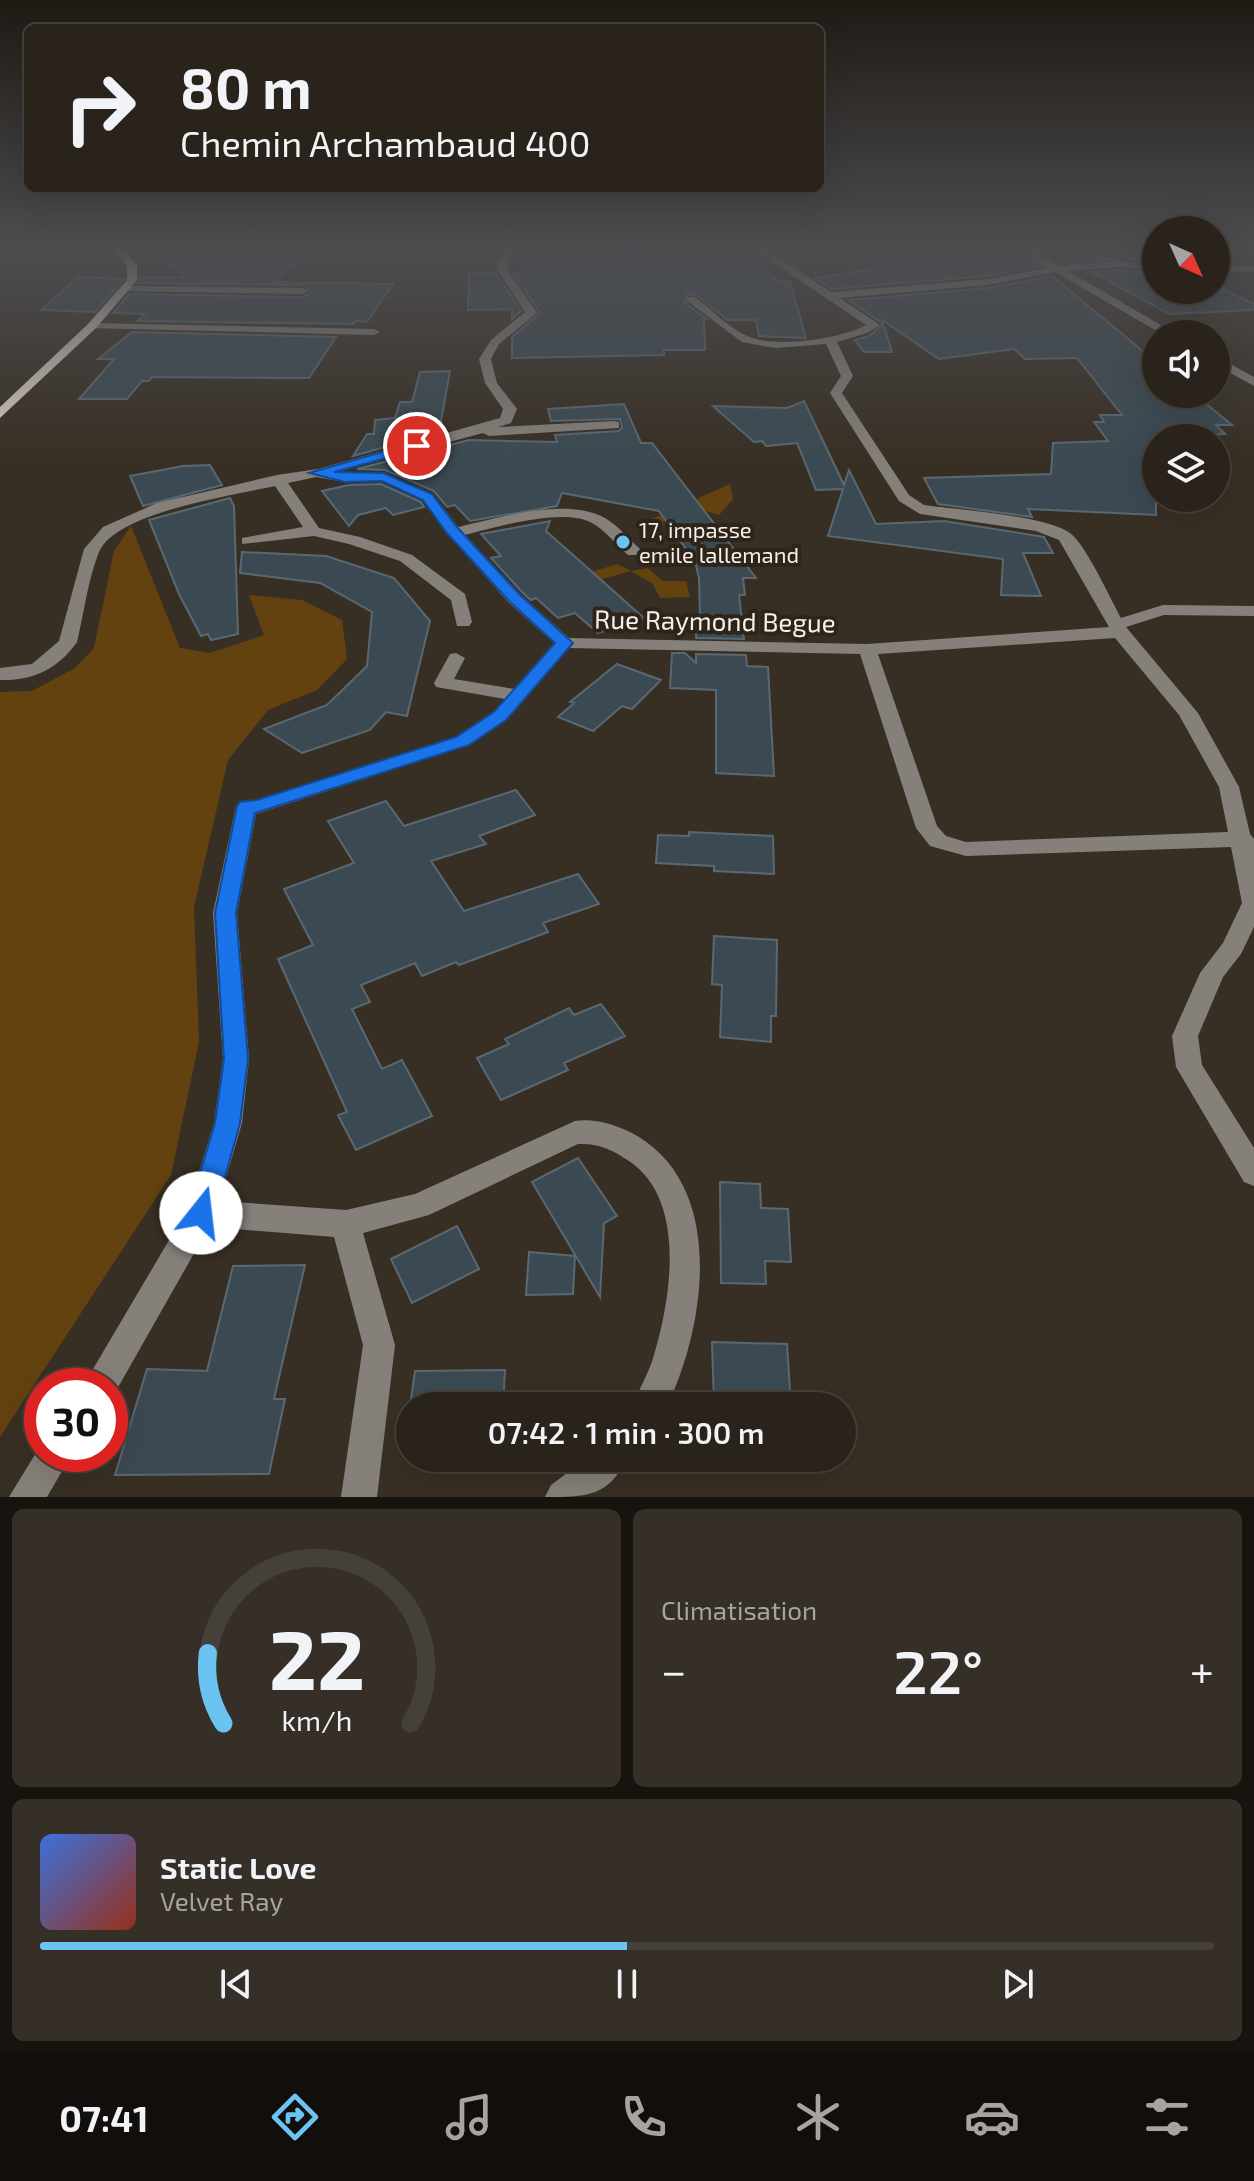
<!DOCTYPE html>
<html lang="fr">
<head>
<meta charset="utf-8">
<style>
	body { margin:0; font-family:"Exo 2",sans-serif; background:#362f28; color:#f1f3f6; height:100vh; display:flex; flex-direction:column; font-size:30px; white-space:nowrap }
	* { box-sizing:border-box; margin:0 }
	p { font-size:26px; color:#a5a4a3 }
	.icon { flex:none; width:44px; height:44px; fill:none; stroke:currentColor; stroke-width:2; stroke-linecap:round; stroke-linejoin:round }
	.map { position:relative; height:1497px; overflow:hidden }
	.drawer { display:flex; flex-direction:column; gap:12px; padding:12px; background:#17130f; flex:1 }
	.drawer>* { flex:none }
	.top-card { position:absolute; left:24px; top:24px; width:800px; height:168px; border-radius:12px; box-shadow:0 8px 32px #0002,0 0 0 2px #46403a; background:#2a231b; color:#f1f3f6; overflow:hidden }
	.needle { width:52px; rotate:135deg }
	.fabs { position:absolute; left:1142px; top:216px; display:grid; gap:16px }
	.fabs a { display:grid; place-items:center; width:88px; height:88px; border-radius:50%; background:#2a231b; box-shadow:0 8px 32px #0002,0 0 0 2px #46403a; font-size:40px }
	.speed { position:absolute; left:24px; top:1368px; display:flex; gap:16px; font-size:40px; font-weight:700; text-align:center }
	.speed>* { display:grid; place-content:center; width:104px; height:104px; border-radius:50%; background:#2a231b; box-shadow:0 8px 32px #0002,0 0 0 2px #46403a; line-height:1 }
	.speed .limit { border:12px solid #d22; background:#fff; color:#111 }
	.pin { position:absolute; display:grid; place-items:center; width:68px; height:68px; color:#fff; margin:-34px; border:4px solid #fff; border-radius:50%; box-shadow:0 2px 8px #0007 }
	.me { position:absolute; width:88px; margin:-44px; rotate:16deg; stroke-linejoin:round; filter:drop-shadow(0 0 6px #0008) }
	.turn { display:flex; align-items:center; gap:28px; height:168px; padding:0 24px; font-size:36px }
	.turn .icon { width:104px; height:104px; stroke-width:2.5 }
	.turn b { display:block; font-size:56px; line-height:68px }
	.big { font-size:60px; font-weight:600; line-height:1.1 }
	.drawer .card { flex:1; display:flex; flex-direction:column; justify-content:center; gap:12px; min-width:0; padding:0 28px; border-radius:12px; background:#362f28 }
	.drawer .dial { align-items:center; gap:0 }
	.dial svg { height:208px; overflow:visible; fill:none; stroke:#46403a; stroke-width:7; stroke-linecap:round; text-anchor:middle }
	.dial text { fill:#f1f3f6; stroke:none }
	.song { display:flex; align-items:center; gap:24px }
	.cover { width:96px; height:96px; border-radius:12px; background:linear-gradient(135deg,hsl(220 70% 55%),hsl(10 70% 35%)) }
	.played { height:8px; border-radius:4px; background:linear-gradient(90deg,#6ac3f1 50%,#46403a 50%) }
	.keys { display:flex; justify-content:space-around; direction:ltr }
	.heat { display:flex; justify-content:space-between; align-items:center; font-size:44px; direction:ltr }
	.drawer .tiles { flex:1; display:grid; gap:12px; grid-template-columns:1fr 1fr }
	.card:last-child { grid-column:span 2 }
	.trip { position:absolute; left:396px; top:1392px; width:460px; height:80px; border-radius:40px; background:#2a231b; box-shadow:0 8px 32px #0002,0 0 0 2px #46403a; font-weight:600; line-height:80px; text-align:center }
	.dock { display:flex; height:128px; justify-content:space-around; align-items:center; background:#110e0b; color:#a5a4a3 }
	.dock .icon { width:56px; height:56px }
	.dock .current { color:#6ac3f1 }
	.dock b { font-size:36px; color:#f1f3f6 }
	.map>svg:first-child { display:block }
	.green { fill:#63420f }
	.building { fill:#3b4a52; stroke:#596871; stroke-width:2 }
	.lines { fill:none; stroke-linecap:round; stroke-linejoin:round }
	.minor { fill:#85807a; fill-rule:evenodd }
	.major { fill:#dad0c4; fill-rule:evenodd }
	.route { fill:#1a73e8; stroke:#114b97; stroke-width:2 }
	.poi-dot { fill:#6ac3f1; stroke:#2e251a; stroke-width:3 }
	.labels { text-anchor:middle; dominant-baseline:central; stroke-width:8; stroke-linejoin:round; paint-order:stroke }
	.far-poi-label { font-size:22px; fill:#f6f0e9; stroke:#2e251a; text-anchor:start }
	.street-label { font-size:26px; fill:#f6f0e9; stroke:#2e251a }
</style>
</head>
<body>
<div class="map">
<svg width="1254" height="1497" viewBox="0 0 1254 1497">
	<rect width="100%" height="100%" fill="#382f24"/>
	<!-- green -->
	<path class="green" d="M 730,484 L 733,499 L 719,515 L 706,511 L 664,519 L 663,526 L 652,525 L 647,521 Z
		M 131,526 L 180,648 L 210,653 L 264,635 L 249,595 L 302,600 L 342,620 L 347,659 L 317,690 L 268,710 L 228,760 L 194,907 L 199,1042 L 171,1175 L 0,1437 L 0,692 L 32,691 L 75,668 L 94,648 L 114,551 Z
		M 617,564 L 631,571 L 648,568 L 662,581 L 686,581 L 690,597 L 660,598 L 653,584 L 631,571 L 562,590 L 557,583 Z"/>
	<!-- building -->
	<path class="building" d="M 153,252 L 304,252 L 275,282 L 393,284 L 367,322 L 356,321 L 353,324 L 137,321 L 145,314 L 113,313 L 129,294 L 303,297 L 311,292 L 303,285 L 138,283 L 140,277 L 186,277 Z
		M 684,252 L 685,257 L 738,253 L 780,282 L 790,281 L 806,338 L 759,336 L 756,320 L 727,320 L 697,295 L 687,294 L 685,303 L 707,319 L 704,319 L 705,350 L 664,350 L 664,355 L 512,358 L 512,337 L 540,313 L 513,273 L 520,273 L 526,256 Z
		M 932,252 L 1018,252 L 1039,266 L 988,276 L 832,289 L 815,278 L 869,270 L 866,268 L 940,261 Z
		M 1055,252 L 1147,252 L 1156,256 L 1156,261 L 1119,258 L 1074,262 Z
		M 1119,270 L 1156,273 L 1156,290 L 1216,290 L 1216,285 L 1254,304 L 1254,310 L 1169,314 L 1092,272 Z
		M 469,273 L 496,273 L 521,311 L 512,319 L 512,309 L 468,310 Z
		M 1052,276 L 1156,362 L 1156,394 L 1194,394 L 1232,425 L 1216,425 L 1225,434 L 1207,435 L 1210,438 L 1156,438 L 1156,515 L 1028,509 L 1032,517 L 938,504 L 924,478 L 1051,474 L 1053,443 L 1108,441 L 1094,422 L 1104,422 L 1100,415 L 1122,415 L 1077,358 L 1025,359 L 1014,349 L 939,359 L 882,320 L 892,352 L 864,352 L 855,340 L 869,336 L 883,324 L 849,300 L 988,288 Z
		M 78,277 L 124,279 L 95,312 L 41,310 Z
		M 132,332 L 336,337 L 309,378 L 152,377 L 149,381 L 142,381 L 127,399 L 79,399 L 114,359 L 98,359 Z
		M 450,371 L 439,432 L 353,456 L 367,434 L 374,434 L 375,420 L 395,418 L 400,402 L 412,402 L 420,372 Z
		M 804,401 L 844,485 L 849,470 L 876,524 L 944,521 L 1044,537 L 1053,553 L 1023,553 L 1041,596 L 1001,595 L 1003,559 L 828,536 L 843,489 L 816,490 L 797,443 L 766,446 L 762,441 L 754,442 L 713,406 L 787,408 Z
		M 624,404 L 641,443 L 652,443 L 756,578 L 743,578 L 745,595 L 739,595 L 744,639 L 696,638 L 696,617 L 700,617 L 699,578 L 695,562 L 659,511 L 562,493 L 557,506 L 470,521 L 455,505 L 447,507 L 434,491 L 385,470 L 357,469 L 469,440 L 557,442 L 555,435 L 619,431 L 622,428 L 620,419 L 551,421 L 548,409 Z
		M 210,465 L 222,485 L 143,506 L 130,476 L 183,466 Z
		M 381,484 L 421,502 L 424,507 L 393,515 L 386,508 L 358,515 L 349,526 L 322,491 L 349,485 Z
		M 230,498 L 234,506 L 238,634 L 211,640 L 208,634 L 201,636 L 179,594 L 149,520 Z
		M 550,521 L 546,531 L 644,618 L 598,633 L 575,613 L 558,618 L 536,598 L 531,600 L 522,592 L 491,558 L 501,556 L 481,534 Z
		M 242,552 L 326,556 L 394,578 L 430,621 L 407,716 L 386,712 L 370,730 L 302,753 L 264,729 L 327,705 L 367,666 L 372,612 L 320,583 L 240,573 Z
		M 672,653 L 685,653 L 696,663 L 696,654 L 746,655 L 747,666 L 768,667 L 774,776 L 716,773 L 716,690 L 670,688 Z
		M 617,664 L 661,680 L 632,709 L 622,706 L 593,731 L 558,717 L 574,703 L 570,702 Z
		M 516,790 L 535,815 L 479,836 L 486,844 L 431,861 L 464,911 L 578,874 L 599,904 L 543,923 L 548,932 L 459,965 L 456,962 L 422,976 L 415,963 L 361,985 L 370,1002 L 352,1009 L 382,1069 L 402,1060 L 432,1116 L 356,1150 L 338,1115 L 347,1112 L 278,959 L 313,945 L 284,889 L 354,863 L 328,821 L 386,801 L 404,826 Z
		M 689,832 L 773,836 L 774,874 L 714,871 L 714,866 L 656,863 L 658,835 L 689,836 Z
		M 714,936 L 777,940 L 776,1016 L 771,1016 L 771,1042 L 720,1037 L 722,985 L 712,984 Z
		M 601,1004 L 625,1036 L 564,1063 L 568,1070 L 501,1100 L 477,1058 L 509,1044 L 505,1039 L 569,1008 L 574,1015 Z
		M 578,1158 L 617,1216 L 604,1223 L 600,1297 L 532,1182 Z
		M 720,1182 L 760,1184 L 761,1208 L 788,1209 L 791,1262 L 765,1261 L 766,1284 L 721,1283 Z
		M 457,1226 L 479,1269 L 412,1303 L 391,1259 Z
		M 529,1252 L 575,1256 L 573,1294 L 526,1295 Z
		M 305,1265 L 274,1399 L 285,1399 L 269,1474 L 115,1475 L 147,1369 L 207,1371 L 233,1266 Z
		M 712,1342 L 787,1344 L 791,1406 L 714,1406 Z
		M 505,1370 L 503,1406 L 410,1406 L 415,1371 Z
		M 715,1458 L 766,1458 L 766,1468 L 715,1467 Z"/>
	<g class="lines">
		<!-- minor -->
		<path class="minor" d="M 505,251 L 515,251 L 507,263 L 508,271 L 537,313 L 499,344 L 491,359 L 497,383 L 517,409 L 511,423 L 498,427 L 614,421 L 619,422 L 619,428 L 489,436 L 483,433 L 336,472 L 384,473 L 433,494 L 458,527 C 497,518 563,498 601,516 C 616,523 628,538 640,549 L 640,555 L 628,555 C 616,545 605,529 590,522 C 561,508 496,527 465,535 L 520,594 L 569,638 L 867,644 L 1109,627 L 1059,540 L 1036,531 L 920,514 L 899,501 L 830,393 L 841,376 L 826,344 L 775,348 L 742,342 L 687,301 L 687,297 L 695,297 C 712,309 730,330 750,337 C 778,348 840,339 866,325 L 756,251 L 768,251 L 831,292 L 988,279 L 1047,268 L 1021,251 L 1034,251 L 1059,266 L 1119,261 L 1156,264 L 1156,270 L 1119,267 L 1068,271 L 1176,334 L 1162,334 L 1055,272 L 988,285 L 840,298 L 880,325 L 867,333 L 837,342 L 853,376 L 842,393 L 909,495 L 924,505 C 958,510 1044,515 1070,533 C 1086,545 1110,598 1121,618 L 1163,605 L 1254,606 L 1254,616 L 1164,615 L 1126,627 L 1198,713 L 1239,787 L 1250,834 L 1254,839 L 1254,927 L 1241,954 L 1223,977 L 1198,1036 L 1202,1065 L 1254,1148 L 1254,1186 L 1244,1182 L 1176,1067 L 1172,1036 L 1200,973 L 1223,943 L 1242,903 L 1231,847 L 966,856 L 930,846 L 916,828 L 860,654 L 569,648 L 507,720 L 469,745 L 256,814 L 237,913 L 249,1059 L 242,1123 L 219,1201 L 346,1210 L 415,1194 L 575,1121 C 597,1118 620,1126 639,1137 C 726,1191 705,1327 667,1406 L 632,1406 C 639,1389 649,1373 654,1355 C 671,1298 687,1200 629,1161 C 613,1150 599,1143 578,1144 L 429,1215 L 363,1233 L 395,1345 L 377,1497 L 341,1497 L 363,1345 L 334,1237 L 209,1227 L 112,1398 L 110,1386 L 83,1386 L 188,1208 L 214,1123 L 223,1059 L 213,913 L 236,806 L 240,801 L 257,800 L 455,737 L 493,712 L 505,699 L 436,687 L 434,683 L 450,654 L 456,653 L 465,658 L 454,679 L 514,689 L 554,643 L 508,602 L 446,532 L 423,500 L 382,481 L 345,482 L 316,477 L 288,483 L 319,528 L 360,537 L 412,555 L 465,594 L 472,622 L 469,626 L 457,626 L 451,600 L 400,561 L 349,544 L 314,536 L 242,544 L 242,538 L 303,527 L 275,486 C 235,495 116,512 99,552 C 88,579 84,613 77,642 C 58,669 33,681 0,680 L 0,668 L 32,664 L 59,641 L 84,549 L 103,527 L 157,503 L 277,475 L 318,469 L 500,418 L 503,409 L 485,383 L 479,359 L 491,340 L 525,312 L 498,271 L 497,263 ZM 1115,638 L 1179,715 L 1219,787 L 1228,832 L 966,842 L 946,836 L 937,826 L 878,654 Z
			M 1216,266 L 1254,266 L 1254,272 L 1216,272 Z
			M 125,286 L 303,288 L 308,291 L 303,294 L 121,291 L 120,289 Z
			M 92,323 L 374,329 L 380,332 L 374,335 L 88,328 L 88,324 Z
			M 1216,356 L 1254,377 L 1254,386 L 1216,365 Z
			M 42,1443 L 42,1454 L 72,1454 L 47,1497 L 9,1497 Z
			M 587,1458 L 627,1458 C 609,1497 586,1497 545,1497 L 551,1485 Z"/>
		<!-- major -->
		<path class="major" d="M 114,251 L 125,251 L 137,265 L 137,280 L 96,328 L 0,418 L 0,407 L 88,324 L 127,280 L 127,266 Z"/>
	</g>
	<!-- sky -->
	<linearGradient id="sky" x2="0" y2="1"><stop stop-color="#1f1a14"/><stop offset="0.54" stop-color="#4d4d50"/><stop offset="1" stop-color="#4d4d50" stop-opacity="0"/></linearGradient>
	<rect width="1254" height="461" fill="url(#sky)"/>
	<!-- route -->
	<path class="route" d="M 417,442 L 421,443 L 421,449 L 334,472 L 384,473 L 432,494 L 456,526 L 520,595 L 573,643 L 506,720 L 469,745 L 255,813 L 236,913 L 248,1059 L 240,1123 L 215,1213 L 211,1222 L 201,1225 L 192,1222 L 188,1213 L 215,1123 L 224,1059 L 215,913 L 237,806 L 240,802 L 257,800 L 456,737 L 494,712 L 555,643 L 509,601 L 446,532 L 423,500 L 382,481 L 345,482 L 309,473 Z"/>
	<!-- markers -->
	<circle class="poi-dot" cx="623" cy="542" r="8"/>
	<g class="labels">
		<!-- far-poi labels -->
		<g class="far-poi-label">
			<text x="639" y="529">17, impasse<tspan x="639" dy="25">emile lallemand</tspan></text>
		</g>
		<!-- street labels -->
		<g class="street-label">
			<text transform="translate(715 620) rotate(1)">Rue Raymond Begue</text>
		</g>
	</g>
</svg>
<div class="fabs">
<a><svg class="needle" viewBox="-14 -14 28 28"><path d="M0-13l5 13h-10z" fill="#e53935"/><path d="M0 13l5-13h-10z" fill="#a5a4a3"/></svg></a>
<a><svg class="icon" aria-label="sound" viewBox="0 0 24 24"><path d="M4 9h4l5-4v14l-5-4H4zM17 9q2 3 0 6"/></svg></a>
<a><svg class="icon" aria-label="layers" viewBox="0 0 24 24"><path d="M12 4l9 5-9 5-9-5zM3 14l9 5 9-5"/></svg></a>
</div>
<div class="speed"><div class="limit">30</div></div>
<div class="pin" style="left:417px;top:446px;background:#d93025"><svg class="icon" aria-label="arrive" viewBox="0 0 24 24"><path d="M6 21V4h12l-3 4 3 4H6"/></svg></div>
<svg class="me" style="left:201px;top:1213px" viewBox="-20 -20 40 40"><circle r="19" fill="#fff"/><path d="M0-13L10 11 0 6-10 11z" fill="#1a73e8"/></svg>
<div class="trip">07:42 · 1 min · 300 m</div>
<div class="top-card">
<div class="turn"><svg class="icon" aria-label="right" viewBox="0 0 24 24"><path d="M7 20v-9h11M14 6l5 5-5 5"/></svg><div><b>80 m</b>Chemin Archambaud 400</div></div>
</div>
</div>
<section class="drawer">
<div class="tiles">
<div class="card dial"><svg viewBox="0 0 100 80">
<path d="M14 69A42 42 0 1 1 86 69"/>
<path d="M14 69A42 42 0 0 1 8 42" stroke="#6ac3f1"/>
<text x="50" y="56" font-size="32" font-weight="700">22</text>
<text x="50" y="72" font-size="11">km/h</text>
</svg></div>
<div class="card"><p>Climatisation</p>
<div class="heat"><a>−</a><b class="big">22°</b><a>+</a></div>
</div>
<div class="card">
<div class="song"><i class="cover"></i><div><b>Static Love</b><p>Velvet Ray</p></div></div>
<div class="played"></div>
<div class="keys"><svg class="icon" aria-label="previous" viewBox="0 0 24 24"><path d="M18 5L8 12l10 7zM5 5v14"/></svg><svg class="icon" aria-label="pause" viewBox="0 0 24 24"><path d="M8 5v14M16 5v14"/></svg><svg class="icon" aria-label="next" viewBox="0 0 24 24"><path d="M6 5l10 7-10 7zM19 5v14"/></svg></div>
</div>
</div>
</section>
<nav class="dock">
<b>07:41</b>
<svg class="icon current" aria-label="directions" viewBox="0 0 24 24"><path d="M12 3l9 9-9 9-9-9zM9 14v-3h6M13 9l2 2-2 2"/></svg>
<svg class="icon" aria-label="music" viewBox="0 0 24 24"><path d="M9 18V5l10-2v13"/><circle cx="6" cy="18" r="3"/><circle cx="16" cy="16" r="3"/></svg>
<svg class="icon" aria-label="phone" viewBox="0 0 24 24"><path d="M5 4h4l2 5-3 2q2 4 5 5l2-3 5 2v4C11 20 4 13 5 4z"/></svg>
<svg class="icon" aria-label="climate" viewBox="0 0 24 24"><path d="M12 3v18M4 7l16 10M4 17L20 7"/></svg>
<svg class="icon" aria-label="car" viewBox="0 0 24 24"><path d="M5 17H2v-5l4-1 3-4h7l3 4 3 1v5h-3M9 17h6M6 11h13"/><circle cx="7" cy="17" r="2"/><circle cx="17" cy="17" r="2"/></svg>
<svg class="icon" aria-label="filters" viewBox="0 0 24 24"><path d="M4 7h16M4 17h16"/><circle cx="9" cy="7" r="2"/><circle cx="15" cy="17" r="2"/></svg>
</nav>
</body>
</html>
